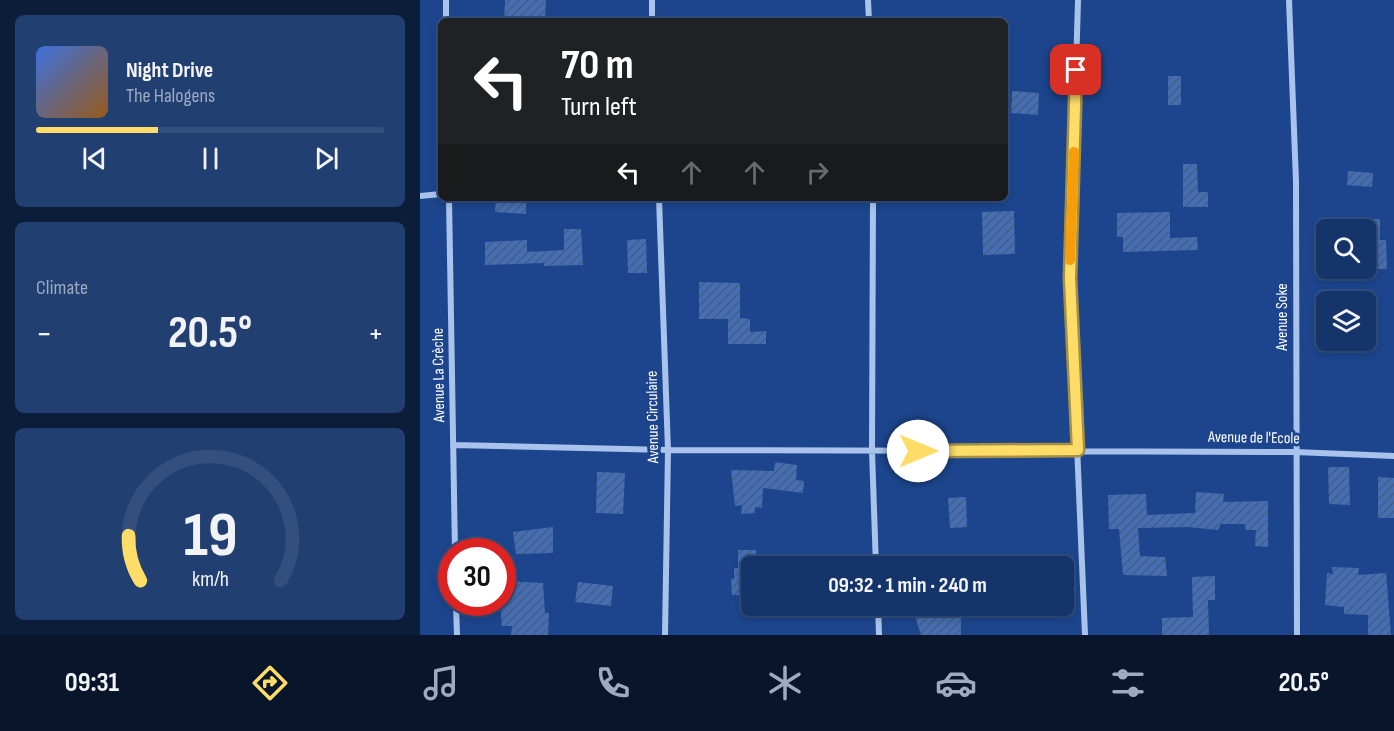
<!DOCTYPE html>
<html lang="en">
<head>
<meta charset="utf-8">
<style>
	body { margin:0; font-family:"Sofia Sans Condensed",sans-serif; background:#223f72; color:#f1f3f6; height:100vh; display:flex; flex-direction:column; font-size:22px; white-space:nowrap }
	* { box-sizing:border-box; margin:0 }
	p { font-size:20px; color:#9daac1 }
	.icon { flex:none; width:33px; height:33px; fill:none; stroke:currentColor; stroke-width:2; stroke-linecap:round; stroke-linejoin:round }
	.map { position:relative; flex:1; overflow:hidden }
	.sheet { display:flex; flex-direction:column; gap:15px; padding:15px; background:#0c1d3a; width:420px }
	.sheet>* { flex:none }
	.hud { position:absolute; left:18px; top:18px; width:570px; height:183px; border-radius:9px; box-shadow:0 3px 9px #0003,0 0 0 2px #344f7e; background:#202124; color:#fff; overflow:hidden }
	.fabs { position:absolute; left:896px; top:219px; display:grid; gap:12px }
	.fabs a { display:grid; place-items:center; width:60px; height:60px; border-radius:9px; background:#15346a; box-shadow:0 3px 9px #0003,0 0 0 2px #344f7e; font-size:30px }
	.speed { position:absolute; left:18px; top:538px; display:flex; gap:12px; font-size:30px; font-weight:700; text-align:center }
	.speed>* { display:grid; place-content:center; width:78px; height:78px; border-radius:50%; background:#15346a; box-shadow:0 3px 9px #0003,0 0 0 2px #344f7e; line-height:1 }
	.speed .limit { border:9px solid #d22; background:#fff; color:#111 }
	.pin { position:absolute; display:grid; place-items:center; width:51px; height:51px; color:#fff; margin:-26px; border-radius:12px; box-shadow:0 3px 9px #0006 }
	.me { position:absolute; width:66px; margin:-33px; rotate:90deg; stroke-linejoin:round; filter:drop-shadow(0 0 4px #0008) }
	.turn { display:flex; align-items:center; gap:21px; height:126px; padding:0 24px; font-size:27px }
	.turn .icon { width:78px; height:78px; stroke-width:2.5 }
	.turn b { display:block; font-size:42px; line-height:51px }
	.lanes { display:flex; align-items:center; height:57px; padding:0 24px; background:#0003; justify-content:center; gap:30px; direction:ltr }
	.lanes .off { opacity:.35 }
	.big { font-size:45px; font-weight:700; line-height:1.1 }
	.sheet .tile { flex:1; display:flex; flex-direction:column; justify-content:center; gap:9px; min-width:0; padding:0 21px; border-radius:9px; background:#223f72 }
	.sheet .dial { align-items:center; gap:0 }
	.dial svg { height:156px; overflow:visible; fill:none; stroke:#344f7e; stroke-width:7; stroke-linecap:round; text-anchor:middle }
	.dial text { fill:#f1f3f6; stroke:none }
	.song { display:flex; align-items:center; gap:18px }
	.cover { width:72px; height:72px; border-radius:9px; background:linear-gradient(135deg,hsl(220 70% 55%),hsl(30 70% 35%)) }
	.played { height:6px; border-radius:3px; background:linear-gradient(90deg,#fddd68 35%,#344f7e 35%) }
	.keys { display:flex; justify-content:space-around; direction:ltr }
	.heat { display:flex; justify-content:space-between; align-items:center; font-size:33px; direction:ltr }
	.trip { position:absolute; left:321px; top:556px; width:333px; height:60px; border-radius:9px; background:#15346a; box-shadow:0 3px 9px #0003,0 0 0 2px #344f7e; font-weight:700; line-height:60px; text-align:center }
	.tabs { display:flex; height:96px; justify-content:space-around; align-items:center; background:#08152a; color:#9daac1 }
	.tabs .icon { width:42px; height:42px }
	.tabs .active { color:#fddd68 }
	.tabs b { font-size:27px; color:#f1f3f6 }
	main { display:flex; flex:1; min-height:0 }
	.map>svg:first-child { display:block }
	.building { fill:url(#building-hatch) }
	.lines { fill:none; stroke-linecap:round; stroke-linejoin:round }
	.minor { stroke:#aac3ed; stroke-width:6 }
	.route-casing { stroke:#a49044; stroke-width:15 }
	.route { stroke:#fddd68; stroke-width:10 }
	.slow { stroke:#f59e0b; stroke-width:10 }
	.labels { text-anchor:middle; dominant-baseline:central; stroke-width:6; stroke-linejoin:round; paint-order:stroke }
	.street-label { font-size:16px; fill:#fff; stroke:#1c458d }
</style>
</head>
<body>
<main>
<section class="sheet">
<div class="tile">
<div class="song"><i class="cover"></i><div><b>Night Drive</b><p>The Halogens</p></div></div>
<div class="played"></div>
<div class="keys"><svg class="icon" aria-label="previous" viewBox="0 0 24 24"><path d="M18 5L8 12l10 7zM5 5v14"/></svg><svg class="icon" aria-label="pause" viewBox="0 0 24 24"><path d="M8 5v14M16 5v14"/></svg><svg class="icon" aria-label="next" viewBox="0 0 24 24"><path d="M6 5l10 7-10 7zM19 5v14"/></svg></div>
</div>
<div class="tile"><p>Climate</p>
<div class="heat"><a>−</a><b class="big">20.5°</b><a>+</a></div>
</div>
<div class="tile dial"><svg viewBox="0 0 100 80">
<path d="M14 69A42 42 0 1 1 86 69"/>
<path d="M14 69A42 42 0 0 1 8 46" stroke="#fddd68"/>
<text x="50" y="56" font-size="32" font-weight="700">19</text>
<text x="50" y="72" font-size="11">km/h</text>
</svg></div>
</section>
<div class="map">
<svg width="974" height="635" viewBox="0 0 974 635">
	<defs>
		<pattern id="building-hatch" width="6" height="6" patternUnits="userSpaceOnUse" patternTransform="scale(1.5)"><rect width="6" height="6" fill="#456fb5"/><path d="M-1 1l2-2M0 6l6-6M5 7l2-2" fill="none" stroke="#495c7b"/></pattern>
	</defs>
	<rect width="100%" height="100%" fill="#1c458d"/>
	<!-- building -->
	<path class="building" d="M 85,0 L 126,0 L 125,21 L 84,21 Z
		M 748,76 L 761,76 L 761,105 L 748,105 Z
		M 592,91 L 619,93 L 618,115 L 591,113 Z
		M 763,164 L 777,164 L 778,192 L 788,192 L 788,207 L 763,207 Z
		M 928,171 L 953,173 L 952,187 L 927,185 Z
		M 76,198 L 106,199 L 106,214 L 75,212 Z
		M 594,211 L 595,254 L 563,255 L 562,212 Z
		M 750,212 L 750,238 L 777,237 L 778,250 L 703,252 L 703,237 L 697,237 L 697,213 Z
		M 945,219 L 960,219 L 960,240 L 966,240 L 967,269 L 951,269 L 951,259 L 945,260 Z
		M 144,229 L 161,229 L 163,265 L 124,266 L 124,263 L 65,265 L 65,242 L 107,240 L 107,252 L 144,250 Z
		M 226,239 L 227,273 L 208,273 L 207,240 Z
		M 279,282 L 320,283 L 320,318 L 330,319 L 330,332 L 346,331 L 346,344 L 308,344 L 308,319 L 279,319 Z
		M 355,462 L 377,465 L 376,480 L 384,481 L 383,493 L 343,488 L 342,508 L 335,507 L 335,513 L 321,514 L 322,505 L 315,506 L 311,470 L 354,471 Z
		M 908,467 L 929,467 L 930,505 L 909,504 Z
		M 177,472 L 205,473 L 203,514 L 176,513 Z
		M 958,477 L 974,478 L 974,518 L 958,518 Z
		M 776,492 L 804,494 L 803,502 L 848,501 L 848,547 L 835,546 L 836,530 L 826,530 L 825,524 L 801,524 L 798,530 L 768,527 L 718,528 L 720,556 L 745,557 L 747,576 L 703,575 L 699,529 L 689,529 L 688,495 L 726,494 L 727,515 L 775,513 Z
		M 546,497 L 547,527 L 530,528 L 528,498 Z
		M 133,527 L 133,553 L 96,554 L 93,532 Z
		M 318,550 L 336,550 L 336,567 L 332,567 L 332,595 L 312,595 L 311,579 L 314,579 L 314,568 L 318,568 Z
		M 912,567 L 939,568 L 938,575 L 966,573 L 971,635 L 948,635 L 948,615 L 924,614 L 924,607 L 905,605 L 907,573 L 913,574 Z
		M 795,576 L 795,600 L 788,600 L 789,635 L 742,635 L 742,618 L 773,617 L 772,577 Z
		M 82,581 L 123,583 L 125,613 L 129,613 L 128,635 L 91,635 L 92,626 L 82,626 L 80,603 L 82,603 Z
		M 158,582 L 193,586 L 191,606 L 155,602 Z
		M 494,613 L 541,615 L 541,635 L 501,635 Z"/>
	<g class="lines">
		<!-- minor -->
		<path class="minor" d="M 26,0 L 26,21
			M 448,0 L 449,21
			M 658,0 L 650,279 L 665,635
			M 869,0 L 876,181 L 877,635
			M 232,21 L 232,0
			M 0,196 L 21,194
			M 29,198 L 35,552
			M 239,198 L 248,450 L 245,635
			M 453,198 L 452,451 L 456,567
			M 33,445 L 248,450 L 875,452 L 974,456
			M 36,603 L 37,635
			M 458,606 L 459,635"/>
	</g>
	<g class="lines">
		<!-- route casing -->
		<g class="route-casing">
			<path id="route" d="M 498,451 L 658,450 L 650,279 L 656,70"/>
		</g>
		<!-- route -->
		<use href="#route" class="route"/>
		<!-- slow -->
		<path class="slow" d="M 650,260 L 654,152"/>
	</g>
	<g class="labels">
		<!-- street labels -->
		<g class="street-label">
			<text transform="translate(862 317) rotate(-90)">Avenue Soke</text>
			<text transform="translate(19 375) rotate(-91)">Avenue La Crèche</text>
			<text transform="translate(233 417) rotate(-91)">Avenue Circulaire</text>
			<text transform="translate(834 438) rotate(1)">Avenue de l'Ecole</text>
		</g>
	</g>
</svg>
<div class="fabs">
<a><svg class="icon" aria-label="search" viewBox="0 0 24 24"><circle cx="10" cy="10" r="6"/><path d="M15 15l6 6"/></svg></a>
<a><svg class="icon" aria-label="layers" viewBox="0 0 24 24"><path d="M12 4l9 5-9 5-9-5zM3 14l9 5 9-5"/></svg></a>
</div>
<div class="speed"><div class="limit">30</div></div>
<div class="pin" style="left:656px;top:70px;background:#d93025"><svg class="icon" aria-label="arrive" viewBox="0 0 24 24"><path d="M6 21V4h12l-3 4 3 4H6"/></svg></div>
<svg class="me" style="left:498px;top:451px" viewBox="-20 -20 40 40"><circle r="19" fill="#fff"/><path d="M0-13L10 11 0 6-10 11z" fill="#fddd68"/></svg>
<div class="trip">09:32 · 1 min · 240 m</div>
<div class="hud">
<div class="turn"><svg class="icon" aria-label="left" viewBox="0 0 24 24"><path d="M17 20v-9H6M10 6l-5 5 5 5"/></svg><div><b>70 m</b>Turn left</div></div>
<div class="lanes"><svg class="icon" aria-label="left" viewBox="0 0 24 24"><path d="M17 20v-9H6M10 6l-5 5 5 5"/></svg><svg class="icon off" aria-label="ahead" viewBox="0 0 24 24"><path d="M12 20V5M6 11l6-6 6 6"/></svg><svg class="icon off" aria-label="ahead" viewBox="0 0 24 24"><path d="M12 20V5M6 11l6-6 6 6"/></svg><svg class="icon off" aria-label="right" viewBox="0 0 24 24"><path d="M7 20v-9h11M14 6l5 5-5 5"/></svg></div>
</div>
</div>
</main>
<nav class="tabs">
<b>09:31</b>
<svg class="icon active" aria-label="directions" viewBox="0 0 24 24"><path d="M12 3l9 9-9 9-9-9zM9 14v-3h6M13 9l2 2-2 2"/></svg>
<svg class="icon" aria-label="music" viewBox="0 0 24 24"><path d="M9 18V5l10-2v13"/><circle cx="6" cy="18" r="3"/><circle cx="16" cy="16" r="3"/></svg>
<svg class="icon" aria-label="phone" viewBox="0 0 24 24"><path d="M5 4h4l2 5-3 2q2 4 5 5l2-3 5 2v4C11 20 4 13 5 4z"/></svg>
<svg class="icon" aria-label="climate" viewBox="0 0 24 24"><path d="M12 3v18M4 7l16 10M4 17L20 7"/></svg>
<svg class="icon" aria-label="car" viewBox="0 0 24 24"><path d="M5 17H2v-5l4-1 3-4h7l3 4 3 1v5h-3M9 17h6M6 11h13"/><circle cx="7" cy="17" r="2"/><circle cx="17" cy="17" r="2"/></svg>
<svg class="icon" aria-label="filters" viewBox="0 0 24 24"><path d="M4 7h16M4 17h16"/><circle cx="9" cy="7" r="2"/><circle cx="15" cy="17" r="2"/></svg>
<b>20.5°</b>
</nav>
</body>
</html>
